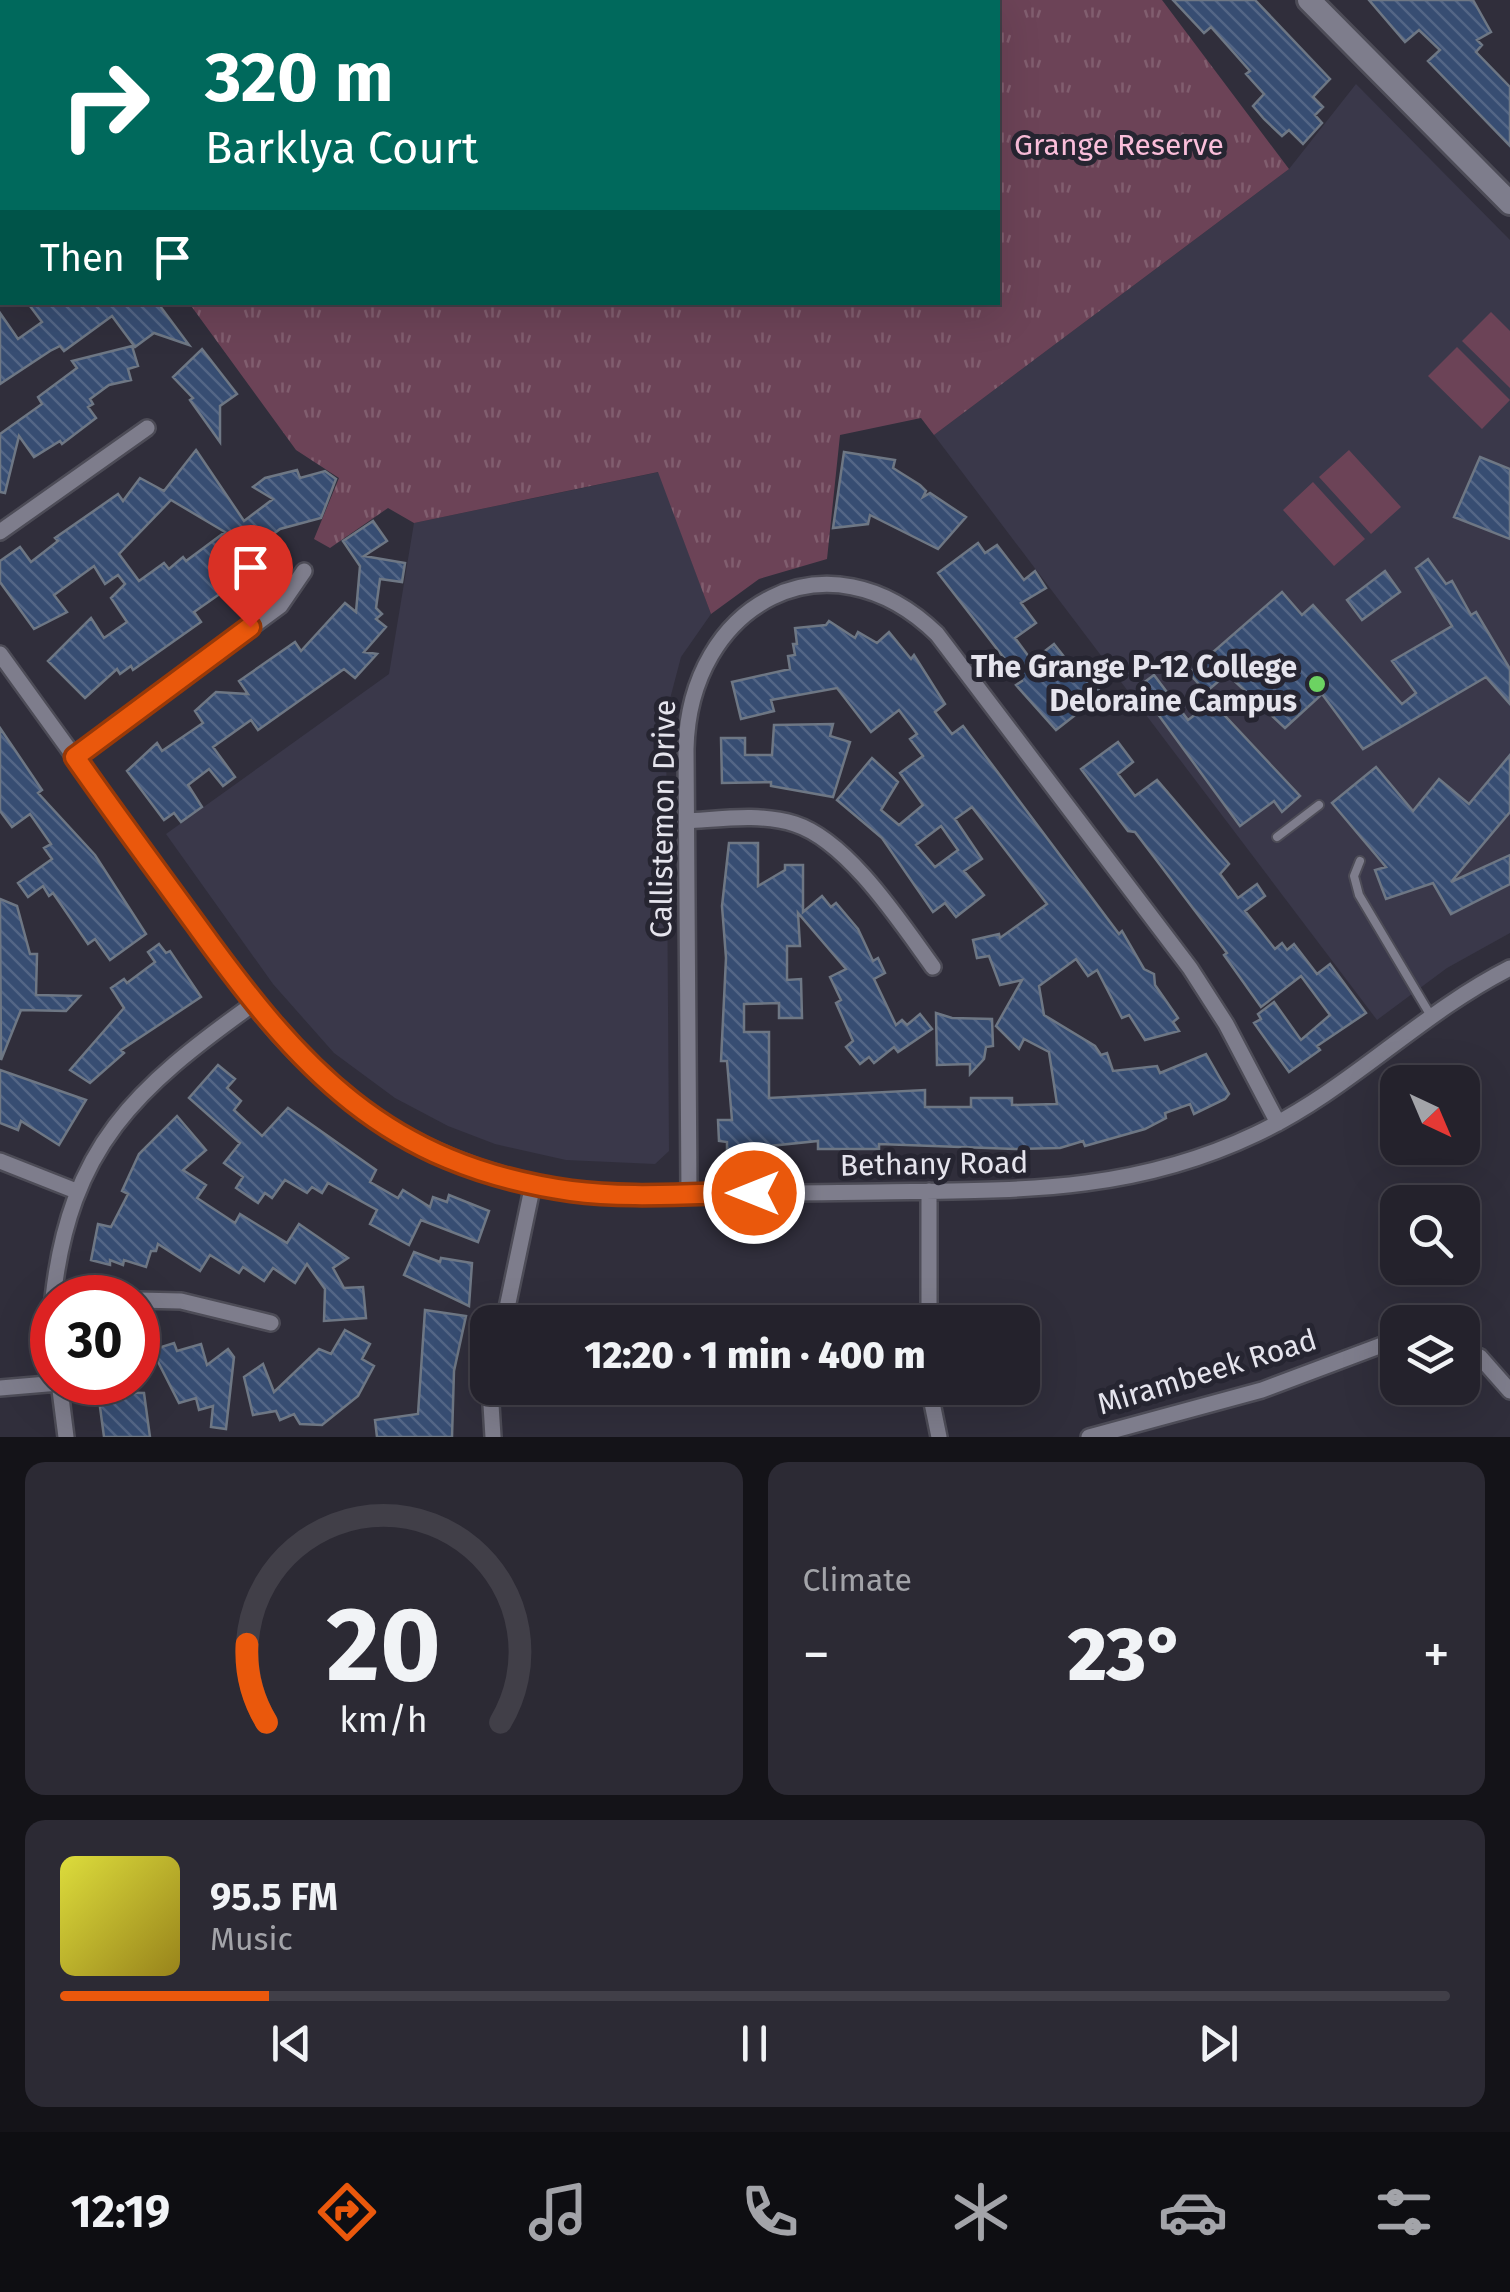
<!DOCTYPE html>
<html lang="en">
<head>
<meta charset="utf-8">
<style>
	body { margin:0; font-family:"Fira Sans",sans-serif; background:#2c2a34; color:#f1f3f6; height:100vh; display:flex; flex-direction:column; font-size:38px; white-space:nowrap }
	* { box-sizing:border-box; margin:0 }
	p { font-size:32px; color:#a3a4a9 }
	.icon { flex:none; width:55px; height:55px; fill:none; stroke:currentColor; stroke-width:2; stroke-linecap:round; stroke-linejoin:round }
	.map { position:relative; height:1437px; overflow:hidden }
	.sheet { display:flex; flex-direction:column; gap:25px; padding:25px; background:#141318; flex:1 }
	.sheet>* { flex:none }
	.banner { position:absolute; left:0px; top:0px; width:1000px; height:305px; box-shadow:0 10px 40px #0002,0 0 0 2px #413f48; background:#00695c; color:#fff; overflow:hidden }
	.needle { width:65px; rotate:136deg }
	.fabs { position:absolute; left:1380px; top:1065px; display:grid; gap:20px }
	.fabs a { display:grid; place-items:center; width:100px; height:100px; border-radius:20px; background:#24222c; box-shadow:0 10px 40px #0002,0 0 0 2px #413f48; font-size:50px }
	.speed { position:absolute; left:30px; top:1275px; display:flex; gap:20px; font-size:50px; font-weight:700; text-align:center }
	.speed>* { display:grid; place-content:center; width:130px; height:130px; border-radius:50%; background:#24222c; box-shadow:0 10px 40px #0002,0 0 0 2px #413f48; line-height:1 }
	.speed .limit { border:15px solid #d22; background:#fff; color:#111 }
	.pin { position:absolute; display:grid; place-items:center; width:85px; height:85px; color:#fff; margin:-102px -42px; border-radius:50% 50% 50% 0; rotate:-45deg; box-shadow:0 0 10px #0007 }
	.pin .icon { rotate:45deg }
	.me { position:absolute; width:110px; margin:-55px; rotate:270deg; stroke-linejoin:round; filter:drop-shadow(0 0 8px #0008) }
	.turn { display:flex; align-items:center; gap:35px; height:210px; padding:0 40px; font-size:45px }
	.turn .icon { width:130px; height:130px; stroke-width:2.5 }
	.turn b { display:block; font-size:70px; line-height:85px }
	.then { display:flex; align-items:center; height:95px; padding:0 40px; background:#0003; gap:20px; font-size:38px }
	.big { font-size:75px; font-weight:800; line-height:1.1 }
	.sheet .widget { flex:1; display:flex; flex-direction:column; justify-content:center; gap:15px; min-width:0; padding:0 35px; border-radius:20px; background:#2c2a34 }
	.sheet .dial { align-items:center; gap:0 }
	.dial svg { height:260px; overflow:visible; fill:none; stroke:#413f48; stroke-width:7; stroke-linecap:round; text-anchor:middle }
	.dial text { fill:#f1f3f6; stroke:none }
	.song { display:flex; align-items:center; gap:30px }
	.cover { width:120px; height:120px; border-radius:15px; background:linear-gradient(135deg,hsl(60 70% 55%),hsl(50 70% 35%)) }
	.played { height:10px; border-radius:5px; background:linear-gradient(90deg,#ea580c 15%,#413f48 15%) }
	.keys { display:flex; justify-content:space-around; direction:ltr }
	.heat { display:flex; justify-content:space-between; align-items:center; font-size:55px; direction:ltr }
	.sheet .tiles { flex:1; display:grid; gap:25px; grid-template-columns:1fr 1fr }
	.widget:last-child { grid-column:span 2 }
	.trip { position:absolute; left:470px; top:1305px; width:570px; height:100px; border-radius:20px; background:#24222c; box-shadow:0 10px 40px #0002,0 0 0 2px #413f48; font-weight:800; line-height:100px; text-align:center }
	.menu { display:flex; height:160px; justify-content:space-around; align-items:center; background:#0e0e12; color:#a3a4a9 }
	.menu .icon { width:70px; height:70px }
	.menu .on { color:#ea580c }
	.menu b { font-size:45px; color:#f1f3f6 }
	.map>svg:first-child { display:block }
	.built { fill:#3a384a }
	.grass { fill:#6c4357 }
	.park { fill:url(#park-tufts) }
	.building { fill:url(#building-back-hatch); stroke:#6e7784; stroke-width:2.5; fill-rule:evenodd }
	.lines { fill:none; stroke-linecap:round; stroke-linejoin:round }
	.lane-casing { stroke:#4d4c57; stroke-width:12 }
	.street-casing { stroke:#4d4c57; stroke-width:20 }
	.secondary-casing { stroke:#4d4c57; stroke-width:28 }
	.lane { stroke:#7e7d8c; stroke-width:8 }
	.street { stroke:#7e7d8c; stroke-width:15 }
	.secondary { stroke:#7e7d8c; stroke-width:22 }
	.route-casing { stroke:#983908; stroke-width:25 }
	.route { stroke:#ea580c; stroke-width:18 }
	.poi-dot { fill:#6cd362; stroke:#262531; stroke-width:4 }
	.labels { text-anchor:middle; dominant-baseline:central; stroke-width:10; stroke-linejoin:round; paint-order:stroke }
	.park-label { font-size:30px; fill:#fabeda; stroke:#262531 }
	.poi-label { font-size:30px; font-weight:bold; fill:#e5e4ed; stroke:#262531; text-anchor:end }
	.street-label { font-size:30px; fill:#e5e4ed; stroke:#262531 }
</style>
</head>
<body>
<div class="map">
<svg width="1510" height="1437" viewBox="0 0 1510 1437">
	<defs>
		<pattern id="park-tufts" width="24" height="20" patternUnits="userSpaceOnUse" patternTransform="scale(2.5)"><rect width="24" height="20" fill="#6c4357"/><path d="M3 7l-1-3M5 7V3M7 7l1-3M15 17l-1-3M17 17v-4M19 17l1-3" fill="none" stroke="#815e6f"/></pattern>
		<pattern id="building-back-hatch" width="6" height="6" patternUnits="userSpaceOnUse" patternTransform="scale(2.5)"><rect width="6" height="6" fill="#374d72"/><path d="M-1 5l2 2M0 0l6 6M5-1l2 2" fill="none" stroke="#546686"/></pattern>
	</defs>
	<rect width="100%" height="100%" fill="#302e3b"/>
	<!-- built -->
	<path class="built" d="M 1356,84 L 1510,240 L 1510,933 L 1447,968 L 1377,1020 L 934,435 L 1289,169 Z
		M 659,472 L 711,614 L 681,657 L 666,714 L 669,1151 L 655,1164 L 566,1160 L 495,1144 L 448,1126 L 395,1098 L 334,1053 L 273,984 L 166,834 L 389,674 L 414,523 Z"/>
	<!-- grass -->
	<path class="grass" d="M 1491,312 L 1510,331 L 1510,388 L 1462,341 Z
		M 1457,347 L 1510,400 L 1482,429 L 1428,376 Z
		M 1349,450 L 1401,507 L 1371,534 L 1319,477 Z
		M 1313,482 L 1365,539 L 1334,566 L 1283,510 Z"/>
	<!-- park -->
	<path class="park" d="M 375,0 L 1162,0 L 1289,169 L 934,435 L 921,418 L 840,435 L 827,559 L 759,579 L 711,614 L 658,472 L 414,523 L 388,508 L 330,548 L 314,539 L 339,478 L 296,450 L 189,303 L 998,302 L 998,2 L 372,2 Z"/>
	<!-- building -->
	<path class="building" d="M 1173,0 L 1255,0 L 1330,79 L 1313,97 L 1323,107 L 1315,115 L 1322,123 L 1303,144 L 1289,130 L 1282,136 L 1264,119 L 1253,106 L 1264,94 L 1246,74 L 1250,71 L 1211,27 L 1204,33 Z
		M 1369,0 L 1473,0 L 1491,32 L 1477,40 L 1482,45 L 1476,52 L 1510,87 L 1510,146 L 1428,61 L 1440,50 L 1419,30 L 1405,42 Z
		M 27,302 L 157,302 L 189,345 L 154,333 L 135,347 L 112,316 L 64,351 L 60,346 L 50,351 L 0,384 L 0,313 L 18,339 L 42,322 Z
		M 132,346 L 138,366 L 128,369 L 131,380 L 109,385 L 90,399 L 93,404 L 88,407 L 96,418 L 62,444 L 60,441 L 34,457 L 19,436 L 5,493 L 0,492 L 0,434 L 42,404 L 38,397 L 77,368 L 72,361 Z
		M 202,349 L 237,394 L 220,406 L 220,442 L 190,400 L 193,398 L 173,377 Z
		M 196,450 L 244,521 L 273,499 L 253,487 L 265,478 L 297,470 L 300,478 L 325,471 L 336,479 L 321,518 L 280,529 L 232,566 L 247,587 L 235,596 L 231,589 L 221,593 L 194,612 L 201,622 L 133,670 L 131,666 L 120,674 L 117,669 L 85,698 L 48,661 L 91,618 L 104,638 L 127,622 L 111,598 L 125,584 L 118,575 L 105,584 L 94,566 L 54,595 L 67,612 L 34,629 L 0,582 L 0,561 L 20,547 L 31,562 L 58,541 L 55,538 L 118,494 L 123,501 L 140,478 L 164,491 ZM 171,500 L 225,532 L 186,561 L 183,557 L 169,569 L 164,563 L 139,581 L 119,554 Z
		M 844,452 L 895,460 L 893,468 L 920,485 L 926,491 L 923,497 L 930,493 L 966,517 L 938,549 L 870,515 L 868,524 L 833,528 Z
		M 1480,457 L 1510,469 L 1510,539 L 1454,517 Z
		M 373,521 L 387,541 L 364,556 L 405,563 L 402,582 L 380,579 L 376,608 L 382,614 L 376,619 L 386,627 L 364,652 L 377,654 L 355,678 L 344,669 L 258,730 L 251,720 L 213,747 L 235,777 L 223,786 L 209,769 L 188,785 L 202,807 L 181,822 L 174,813 L 164,820 L 127,771 L 157,743 L 162,751 L 203,723 L 195,711 L 216,692 L 248,694 L 239,681 L 295,642 L 301,651 L 345,603 L 356,612 L 360,566 L 343,541 Z
		M 978,543 L 985,553 L 997,545 L 1024,580 L 1035,571 L 1046,588 L 1021,603 L 1036,623 L 1015,638 L 1032,661 L 1054,644 L 1073,668 L 1078,664 L 1102,694 L 1056,730 L 1016,685 L 1022,681 L 938,573 Z
		M 1428,559 L 1446,584 L 1452,581 L 1471,615 L 1476,612 L 1510,669 L 1510,704 L 1486,677 L 1363,749 L 1322,694 L 1285,728 L 1227,674 L 1206,692 L 1189,673 L 1282,592 L 1302,615 L 1313,605 L 1402,704 L 1416,693 L 1392,661 L 1452,626 L 1416,568 Z
		M 1385,571 L 1400,592 L 1362,620 L 1347,600 Z
		M 829,621 L 855,638 L 858,632 L 877,643 L 889,632 L 911,659 L 914,655 L 945,704 L 935,712 L 952,734 L 963,726 L 1119,934 L 1122,931 L 1144,969 L 1154,974 L 1155,985 L 1178,1018 L 1173,1022 L 1179,1031 L 1145,1040 L 1129,1015 L 1122,1018 L 1097,970 L 1088,976 L 1076,959 L 1039,986 L 1044,1015 L 1095,1046 L 1101,1055 L 1107,1053 L 1113,1071 L 1157,1066 L 1160,1073 L 1206,1054 L 1229,1094 L 1225,1099 L 1194,1114 L 1190,1104 L 1165,1113 L 1166,1118 L 1145,1129 L 1085,1146 L 1083,1141 L 1060,1148 L 1015,1149 L 879,1144 L 879,1149 L 818,1149 L 818,1141 L 770,1146 L 770,1153 L 727,1152 L 727,1142 L 719,1141 L 718,1120 L 732,1120 L 727,1061 L 721,1061 L 726,958 L 722,906 L 729,843 L 758,843 L 758,886 L 785,870 L 785,865 L 803,865 L 803,912 L 822,896 L 831,907 L 836,903 L 858,929 L 873,961 L 878,958 L 885,973 L 874,979 L 896,1025 L 902,1020 L 907,1025 L 920,1014 L 932,1029 L 898,1052 L 894,1047 L 874,1063 L 869,1057 L 860,1064 L 846,1047 L 853,1041 L 836,1003 L 841,1000 L 830,977 L 846,969 L 798,913 L 800,946 L 787,946 L 787,980 L 801,979 L 802,1018 L 779,1018 L 779,1003 L 744,1004 L 744,1032 L 769,1032 L 769,1098 L 925,1090 L 925,1107 L 971,1107 L 971,1098 L 1012,1098 L 1012,1105 L 1057,1104 L 1049,1052 L 1024,1039 L 1019,1049 L 996,1026 L 1022,980 L 1000,985 L 989,956 L 977,958 L 973,940 L 999,934 L 1000,938 L 1047,904 L 972,807 L 955,819 L 982,859 L 964,871 L 984,895 L 956,917 L 945,903 L 933,912 L 882,838 L 837,800 L 872,758 L 898,782 L 881,810 L 899,825 L 923,805 L 900,773 L 923,756 L 910,739 L 917,734 L 899,710 L 871,732 L 837,688 L 771,700 L 774,711 L 741,719 L 732,682 L 790,669 L 788,656 L 795,655 L 793,644 L 797,644 L 795,628 L 826,625 ZM 941,826 L 958,850 L 935,867 L 916,845 Z
		M 1154,675 L 1188,720 L 1212,702 L 1300,796 L 1282,812 L 1274,801 L 1240,826 L 1138,687 Z
		M 833,724 L 830,736 L 850,742 L 833,797 L 771,786 L 771,782 L 722,783 L 721,738 L 745,738 L 745,755 L 772,755 L 774,725 Z
		M 0,728 L 42,790 L 38,793 L 95,855 L 146,934 L 110,960 L 95,939 L 88,944 L 53,893 L 49,896 L 43,886 L 28,897 L 18,883 L 52,859 L 44,848 L 51,844 L 30,814 L 12,827 L 0,811 Z
		M 1118,742 L 1133,762 L 1118,774 L 1135,796 L 1157,780 L 1229,864 L 1220,874 L 1238,898 L 1257,884 L 1265,896 L 1245,911 L 1275,949 L 1282,943 L 1287,950 L 1294,944 L 1317,974 L 1330,964 L 1366,1013 L 1317,1046 L 1320,1050 L 1289,1072 L 1254,1023 L 1261,1019 L 1258,1014 L 1274,1002 L 1301,1040 L 1330,1015 L 1301,976 L 1261,1007 L 1224,955 L 1227,953 L 1135,832 L 1128,831 L 1081,769 Z
		M 1510,755 L 1510,812 L 1451,882 L 1510,855 L 1510,884 L 1451,914 L 1433,883 L 1386,899 L 1375,870 L 1386,867 L 1332,803 L 1376,767 L 1413,811 L 1439,779 L 1469,804 Z
		M 0,899 L 17,906 L 30,954 L 37,954 L 36,995 L 80,996 L 66,1011 L 21,1010 L 1,1060 Z
		M 159,944 L 166,953 L 170,951 L 201,997 L 121,1050 L 124,1053 L 90,1083 L 70,1070 L 124,1008 L 111,988 L 124,979 L 127,983 L 155,962 L 148,952 Z
		M 936,1013 L 952,1018 L 992,1019 L 993,1046 L 986,1047 L 984,1059 L 970,1074 L 970,1064 L 937,1065 Z
		M 218,1065 L 235,1079 L 227,1088 L 241,1101 L 234,1110 L 262,1136 L 288,1108 L 376,1170 L 370,1182 L 398,1198 L 403,1190 L 430,1207 L 433,1197 L 447,1202 L 449,1195 L 489,1211 L 478,1242 L 421,1220 L 409,1245 L 370,1224 L 377,1210 L 328,1183 L 322,1193 L 312,1187 L 307,1193 L 285,1180 L 272,1198 L 265,1193 L 258,1203 L 236,1188 L 243,1177 L 224,1163 L 240,1143 L 189,1098 Z
		M 0,1070 L 86,1100 L 59,1145 L 21,1121 L 18,1130 L 0,1123 Z
		M 177,1116 L 206,1150 L 183,1170 L 206,1185 L 197,1198 L 235,1223 L 240,1214 L 287,1243 L 299,1224 L 348,1258 L 333,1268 L 344,1288 L 363,1287 L 366,1318 L 324,1321 L 325,1289 L 307,1264 L 295,1283 L 273,1268 L 264,1281 L 243,1267 L 239,1273 L 210,1255 L 200,1271 L 158,1244 L 156,1251 L 151,1251 L 146,1267 L 124,1260 L 123,1265 L 110,1260 L 110,1265 L 91,1260 L 98,1224 L 111,1227 L 128,1194 L 122,1191 L 139,1154 Z
		M 414,1252 L 440,1262 L 441,1258 L 472,1263 L 469,1306 L 404,1275 Z
		M 425,1310 L 466,1316 L 454,1371 L 452,1437 L 377,1437 L 375,1420 L 418,1414 Z
		M 345,1330 L 370,1344 L 362,1359 L 374,1366 L 358,1396 L 322,1425 L 300,1424 L 294,1414 L 280,1420 L 276,1411 L 253,1415 L 244,1377 L 263,1364 L 274,1392 L 319,1349 L 331,1354 Z
		M 174,1343 L 177,1351 L 201,1344 L 207,1365 L 228,1349 L 234,1357 L 226,1429 L 211,1427 L 213,1406 L 199,1410 L 196,1398 L 179,1403 L 152,1350 Z
		M 98,1392 L 144,1393 L 150,1437 L 104,1437 Z"/>
	<g class="lines">
		<!-- lane casing -->
		<g class="lane-casing">
			<path id="lane" d="M 514,2 L 520,0
				M 1277,837 L 1319,805
				M 1360,861 L 1354,876 L 1359,895 L 1431,1016"/>
		</g>
		<!-- street casing -->
		<g class="street-casing">
			<path id="street" d="M 0,532 L 147,428
				M 0,654 L 253,1004 C 340,1116 457,1179 597,1193 C 691,1195 784,1193 878,1192 C 1014,1190 1130,1194 1256,1134 C 1348,1091 1419,1014 1510,968
				M 75,757 L 280,606 L 304,571
				M 687,821 C 722,819 760,813 795,824 C 848,841 901,923 933,967
				M 0,1161 L 76,1191
				M 689,1193 L 686,749 C 689,604 828,528 937,634 L 1190,968 L 1226,1024 L 1278,1123
				M 53,1298 C 70,1146 136,1088 253,1004
				M 138,1300 L 181,1301 L 271,1323
				M 504,1322 L 533,1184
				M 929,1322 L 929,1191
				M 1462,1349 L 1480,1357 L 1510,1391
				M 59,1382 L 66,1437
				M 0,1388 L 59,1383
				M 490,1388 L 493,1437
				M 929,1388 L 939,1437
				M 1089,1437 L 1262,1390 L 1398,1339"/>
		</g>
		<!-- secondary casing -->
		<g class="secondary-casing">
			<path id="secondary" d="M 1309,0 L 1510,203
				M 273,2 L 276,0
				M 333,2 L 336,0
				M 0,203 L 2,201
				M 0,246 L 2,244"/>
		</g>
		<!-- lane -->
		<use href="#lane" class="lane"/>
		<!-- street -->
		<use href="#street" class="street"/>
		<!-- secondary -->
		<use href="#secondary" class="secondary"/>
	</g>
	<g class="lines">
		<!-- route casing -->
		<g class="route-casing">
			<path id="route" d="M 250,627 L 75,757 C 114,813 155,868 195,923 C 299,1068 385,1165 571,1191 C 631,1199 694,1193 754,1193"/>
		</g>
		<!-- route -->
		<use href="#route" class="route"/>
	</g>
	<!-- markers -->
	<circle class="poi-dot" cx="1317" cy="684" r="10"/>
	<g class="labels">
		<!-- park labels -->
		<g class="park-label">
			<text x="1119" y="145">Grange Reserve</text>
		</g>
		<!-- poi labels -->
		<g class="poi-label">
			<text x="1297" y="667">The Grange P-12 College<tspan x="1297" dy="34">Deloraine Campus</tspan></text>
		</g>
		<!-- street labels -->
		<g class="street-label">
			<text transform="translate(663 819) rotate(-89)">Callistemon Drive</text>
			<text transform="translate(934 1164) rotate(-1)">Bethany Road</text>
			<text transform="translate(1207 1372) rotate(-17)">Mirambeek Road</text>
		</g>
	</g>
</svg>
<div class="fabs">
<a><svg class="needle" viewBox="-14 -14 28 28"><path d="M0-13l5 13h-10z" fill="#e53935"/><path d="M0 13l5-13h-10z" fill="#a3a4a9"/></svg></a>
<a><svg class="icon" aria-label="search" viewBox="0 0 24 24"><circle cx="10" cy="10" r="6"/><path d="M15 15l6 6"/></svg></a>
<a><svg class="icon" aria-label="layers" viewBox="0 0 24 24"><path d="M12 4l9 5-9 5-9-5zM3 14l9 5 9-5"/></svg></a>
</div>
<div class="speed"><div class="limit">30</div></div>
<div class="pin" style="left:250px;top:627px;background:#d93025"><svg class="icon" aria-label="arrive" viewBox="0 0 24 24"><path d="M6 21V4h12l-3 4 3 4H6"/></svg></div>
<svg class="me" style="left:754px;top:1193px" viewBox="-20 -20 40 40"><circle r="17" fill="#ea580c" stroke="#fff" stroke-width="3"/><path d="M0-11L8 9 0 5-8 9z" fill="#fff"/></svg>
<div class="trip">12:20 · 1 min · 400 m</div>
<div class="banner">
<div class="turn"><svg class="icon" aria-label="right" viewBox="0 0 24 24"><path d="M7 20v-9h11M14 6l5 5-5 5"/></svg><div><b>320 m</b>Barklya Court</div></div>
<div class="then">Then<svg class="icon" aria-label="arrive" viewBox="0 0 24 24"><path d="M6 21V4h12l-3 4 3 4H6"/></svg></div>
</div>
</div>
<section class="sheet">
<div class="tiles">
<div class="widget dial"><svg viewBox="0 0 100 80">
<path d="M14 69A42 42 0 1 1 86 69"/>
<path d="M14 69A42 42 0 0 1 8 45" stroke="#ea580c"/>
<text x="50" y="56" font-size="32" font-weight="700">20</text>
<text x="50" y="72" font-size="11">km/h</text>
</svg></div>
<div class="widget"><p>Climate</p>
<div class="heat"><a>−</a><b class="big">23°</b><a>+</a></div>
</div>
<div class="widget">
<div class="song"><i class="cover"></i><div><b>95.5 FM</b><p>Music</p></div></div>
<div class="played"></div>
<div class="keys"><svg class="icon" aria-label="previous" viewBox="0 0 24 24"><path d="M18 5L8 12l10 7zM5 5v14"/></svg><svg class="icon" aria-label="pause" viewBox="0 0 24 24"><path d="M8 5v14M16 5v14"/></svg><svg class="icon" aria-label="next" viewBox="0 0 24 24"><path d="M6 5l10 7-10 7zM19 5v14"/></svg></div>
</div>
</div>
</section>
<nav class="menu">
<b>12:19</b>
<svg class="icon on" aria-label="directions" viewBox="0 0 24 24"><path d="M12 3l9 9-9 9-9-9zM9 14v-3h6M13 9l2 2-2 2"/></svg>
<svg class="icon" aria-label="music" viewBox="0 0 24 24"><path d="M9 18V5l10-2v13"/><circle cx="6" cy="18" r="3"/><circle cx="16" cy="16" r="3"/></svg>
<svg class="icon" aria-label="phone" viewBox="0 0 24 24"><path d="M5 4h4l2 5-3 2q2 4 5 5l2-3 5 2v4C11 20 4 13 5 4z"/></svg>
<svg class="icon" aria-label="climate" viewBox="0 0 24 24"><path d="M12 3v18M4 7l16 10M4 17L20 7"/></svg>
<svg class="icon" aria-label="car" viewBox="0 0 24 24"><path d="M5 17H2v-5l4-1 3-4h7l3 4 3 1v5h-3M9 17h6M6 11h13"/><circle cx="7" cy="17" r="2"/><circle cx="17" cy="17" r="2"/></svg>
<svg class="icon" aria-label="filters" viewBox="0 0 24 24"><path d="M4 7h16M4 17h16"/><circle cx="9" cy="7" r="2"/><circle cx="15" cy="17" r="2"/></svg>
</nav>
</body>
</html>
